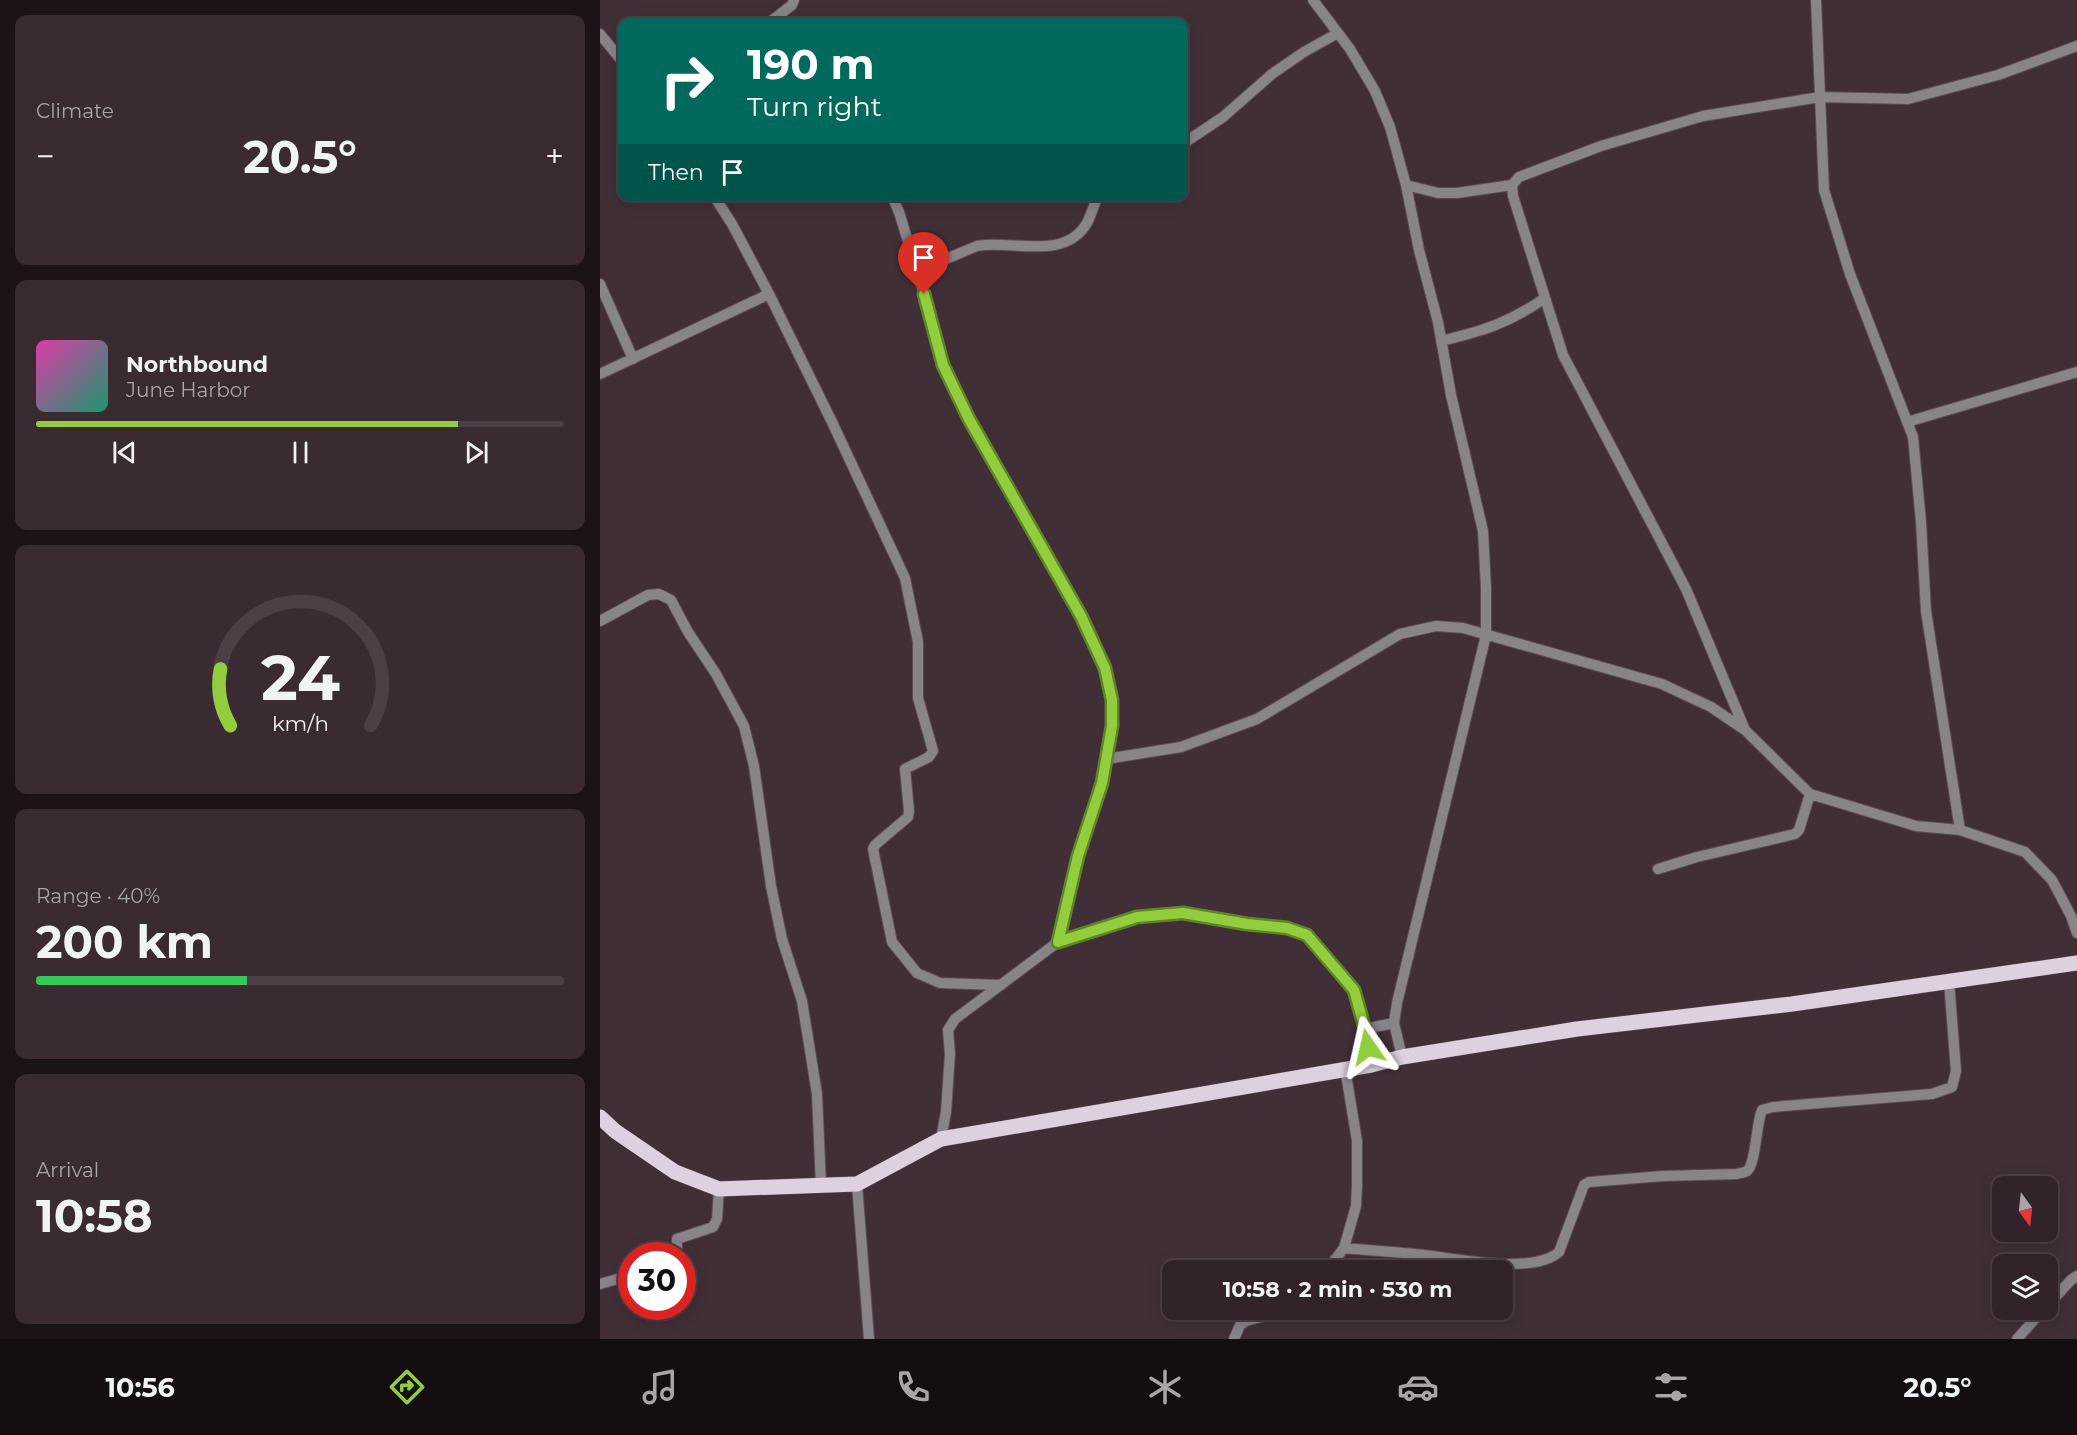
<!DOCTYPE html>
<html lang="en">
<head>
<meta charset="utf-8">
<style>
	body { margin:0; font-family:Montserrat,sans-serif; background:#392b31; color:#f1f3f6; height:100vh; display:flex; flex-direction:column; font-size:22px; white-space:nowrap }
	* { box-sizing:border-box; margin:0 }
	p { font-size:20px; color:#a8a4a8 }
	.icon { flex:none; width:33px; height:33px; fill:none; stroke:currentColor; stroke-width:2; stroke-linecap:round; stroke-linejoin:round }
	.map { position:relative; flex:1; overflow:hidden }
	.side { display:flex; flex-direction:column; gap:15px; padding:15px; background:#1b1317; width:600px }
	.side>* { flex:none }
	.hud { position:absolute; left:18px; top:18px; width:570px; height:183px; border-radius:12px; box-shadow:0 3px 15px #0003,0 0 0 2px #4c4046; background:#00695c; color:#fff; overflow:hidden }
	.needle { width:39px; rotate:165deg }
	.buttons { position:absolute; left:1392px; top:1176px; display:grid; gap:12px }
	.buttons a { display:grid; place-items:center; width:66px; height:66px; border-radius:12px; background:#312329; box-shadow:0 3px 15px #0003,0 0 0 2px #4c4046; font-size:30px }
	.speed { position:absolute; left:18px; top:1242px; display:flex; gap:12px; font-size:30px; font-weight:700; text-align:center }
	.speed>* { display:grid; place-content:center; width:78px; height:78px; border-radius:50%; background:#312329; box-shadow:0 3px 15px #0003,0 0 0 2px #4c4046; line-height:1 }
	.speed .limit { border:9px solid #d22; background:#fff; color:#111 }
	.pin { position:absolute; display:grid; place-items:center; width:51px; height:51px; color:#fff; margin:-62px -26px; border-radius:50% 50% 50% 0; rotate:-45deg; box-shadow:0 0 6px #0007 }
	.pin .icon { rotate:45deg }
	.me { position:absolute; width:66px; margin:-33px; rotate:349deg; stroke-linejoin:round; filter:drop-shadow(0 0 4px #0008) }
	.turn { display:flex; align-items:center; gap:21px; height:126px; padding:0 30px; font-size:27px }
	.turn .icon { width:78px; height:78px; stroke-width:2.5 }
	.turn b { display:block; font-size:42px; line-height:51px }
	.then { display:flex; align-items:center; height:57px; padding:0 30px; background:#0003; gap:12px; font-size:22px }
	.big { font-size:45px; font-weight:700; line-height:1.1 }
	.side .card { flex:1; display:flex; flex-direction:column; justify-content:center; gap:9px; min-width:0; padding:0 21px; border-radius:12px; background:#392b31 }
	.side .dial { align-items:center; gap:0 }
	.dial svg { height:156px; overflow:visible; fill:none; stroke:#4c4046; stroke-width:7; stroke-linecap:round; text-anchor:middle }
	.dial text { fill:#f1f3f6; stroke:none }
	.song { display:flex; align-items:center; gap:18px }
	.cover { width:72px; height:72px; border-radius:9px; background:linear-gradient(135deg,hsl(320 70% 55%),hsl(160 70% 35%)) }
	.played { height:6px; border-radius:3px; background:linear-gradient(90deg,#92cd3e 80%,#4c4046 80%) }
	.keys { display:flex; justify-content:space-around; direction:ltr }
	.heat { display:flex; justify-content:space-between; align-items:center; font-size:33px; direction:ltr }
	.charge { height:9px; border-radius:4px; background:linear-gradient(90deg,#34c759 40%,#4c4046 0) }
	.trip { position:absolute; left:562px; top:1260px; width:351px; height:60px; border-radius:12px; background:#312329; box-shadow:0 3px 15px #0003,0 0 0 2px #4c4046; font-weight:700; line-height:60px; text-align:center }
	.tabs { display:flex; height:96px; justify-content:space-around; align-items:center; background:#140e10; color:#a8a4a8 }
	.tabs .icon { width:42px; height:42px }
	.tabs .selected { color:#92cd3e }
	.tabs b { font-size:27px; color:#f1f3f6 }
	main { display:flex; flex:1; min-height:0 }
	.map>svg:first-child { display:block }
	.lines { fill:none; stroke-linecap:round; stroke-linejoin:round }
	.minor-casing { stroke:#5d4c53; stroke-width:12 }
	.major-casing { stroke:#5d4c53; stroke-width:16 }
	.minor { stroke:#89838a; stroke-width:10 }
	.major { stroke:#ded0df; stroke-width:15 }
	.route-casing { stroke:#5f8528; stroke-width:15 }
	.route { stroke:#92cd3e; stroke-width:10 }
</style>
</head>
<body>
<main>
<section class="side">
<div class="card"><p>Climate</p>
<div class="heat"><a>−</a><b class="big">20.5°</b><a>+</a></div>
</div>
<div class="card">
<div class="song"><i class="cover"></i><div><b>Northbound</b><p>June Harbor</p></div></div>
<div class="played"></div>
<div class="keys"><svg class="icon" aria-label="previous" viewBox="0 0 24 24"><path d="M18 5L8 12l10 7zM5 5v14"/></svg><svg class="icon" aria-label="pause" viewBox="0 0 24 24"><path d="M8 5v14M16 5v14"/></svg><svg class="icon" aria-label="next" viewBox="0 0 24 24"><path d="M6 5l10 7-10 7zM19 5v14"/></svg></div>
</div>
<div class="card dial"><svg viewBox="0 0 100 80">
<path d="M14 69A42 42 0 1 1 86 69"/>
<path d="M14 69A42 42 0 0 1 9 40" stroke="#92cd3e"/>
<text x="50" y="56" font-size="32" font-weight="700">24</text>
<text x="50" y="72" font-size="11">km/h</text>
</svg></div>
<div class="card"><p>Range · 40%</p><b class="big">200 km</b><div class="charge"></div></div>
<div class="card"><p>Arrival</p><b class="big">10:58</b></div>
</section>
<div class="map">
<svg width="1477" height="1339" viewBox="0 0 1477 1339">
	<rect width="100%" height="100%" fill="#412f37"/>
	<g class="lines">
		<!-- minor casing -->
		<g class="minor-casing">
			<path id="minor" d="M 713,0 L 750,49 L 775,91 L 790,127 L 806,185 L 819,250 L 838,322 L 851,395 L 883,531 L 886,588 L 886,635 L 797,1003 L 794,1023 L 802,1057
				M 1216,0 L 1224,190 L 1250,274 L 1313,437 L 1321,522 L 1326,611 L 1360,830
				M 170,22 L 192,5 L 194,0
				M 0,34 L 22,61
				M 584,143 L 623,117 L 672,74 L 704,52 L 738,33
				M 806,185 L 838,193 L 857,193 L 912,185
				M 114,196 L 132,224 L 169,294 L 232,422 L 305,578 L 318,642 L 318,698 L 333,751 L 329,757 L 305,769 L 309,811 L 308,817 L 275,845 L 273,849 L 292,942 L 317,973 L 340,983 L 401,985
				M 292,196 L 299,212 L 331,317 L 343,365 L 369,419 L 481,616 L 505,668 L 512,700 L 512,726 L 502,783 L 478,856 L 458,942
				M 317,271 L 377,246 C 411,239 464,262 487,223 C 491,215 494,205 498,196
				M 0,284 L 33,359
				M 841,341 C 883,331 909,323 945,298
				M 0,374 L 169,294
				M 1307,422 L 1477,372
				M 0,621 L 48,595 L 59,594 L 71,600 L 88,632 L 116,674 L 144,726 L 154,766 L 171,886 L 182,939 L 202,1001 L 217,1094 L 221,1186
				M 1145,730 L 1086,589 L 963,355 L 913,196 L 912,185 L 919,177 L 1001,146 L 1103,116 L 1220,97 L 1308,99 L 1398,75 L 1477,46
				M 506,759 L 581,747 L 657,719 L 800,634 L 836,626 L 863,628 L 1062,684 L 1111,707 L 1145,730 L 1210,794 L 1316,826 L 1360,830 L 1425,852 L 1452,880 L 1471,916 L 1477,933
				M 1058,869 L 1097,857 L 1195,834 L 1199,830 L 1210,794
				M 765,1029 L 794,1023
				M 745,1068 L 757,1141 L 757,1185 L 756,1206 L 744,1248 C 773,1251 803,1252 832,1256 C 863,1260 934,1274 959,1252 L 984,1185 L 989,1182 L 1063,1176 L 1137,1174 C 1140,1173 1144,1173 1147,1171 C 1156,1164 1156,1124 1162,1110 L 1173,1107 L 1332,1094 L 1352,1087 L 1356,1071 L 1349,981
				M 341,1139 L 346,1112 L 350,1054 L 348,1030 L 355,1019 L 458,942 L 537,917 L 583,913 L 647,924 L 687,928 L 707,935 L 754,990 L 765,1029 L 771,1065
				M 257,1184 L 269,1339
				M 77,1256 L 77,1239 L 113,1227 L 117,1219 L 119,1189
				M 727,1270 L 744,1248
				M 0,1284 L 32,1275
				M 1448,1305 L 1471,1280 L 1477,1276
				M 634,1339 L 640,1325 L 646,1321 L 687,1310
				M 1417,1339 L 1443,1310"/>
		</g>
		<!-- major casing -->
		<g class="major-casing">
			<path id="major" d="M 0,1117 L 15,1131 L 75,1172 L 119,1189 L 257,1184 L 341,1139 L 771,1065 L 802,1057 L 977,1029 L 1192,1004 L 1477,963"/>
		</g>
		<!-- minor -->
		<use href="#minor" class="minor"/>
		<!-- major -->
		<use href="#major" class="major"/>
	</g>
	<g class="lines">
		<!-- route casing -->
		<g class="route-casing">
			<path id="route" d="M 324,294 L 343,365 L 369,419 L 481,616 L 505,668 L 512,700 L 512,726 L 502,783 L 478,856 L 458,942 L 537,917 L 583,913 L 647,924 L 687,928 L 707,935 L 754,990 L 765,1029 L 768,1047"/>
		</g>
		<!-- route -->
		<use href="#route" class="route"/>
	</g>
</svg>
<div class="buttons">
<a><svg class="needle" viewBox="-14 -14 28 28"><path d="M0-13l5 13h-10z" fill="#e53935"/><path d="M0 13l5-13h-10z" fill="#a8a4a8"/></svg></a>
<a><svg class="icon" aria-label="layers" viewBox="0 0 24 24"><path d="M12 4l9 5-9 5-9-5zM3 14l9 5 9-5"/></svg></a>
</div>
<div class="speed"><div class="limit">30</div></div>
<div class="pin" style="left:324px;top:294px;background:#d93025"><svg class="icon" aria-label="arrive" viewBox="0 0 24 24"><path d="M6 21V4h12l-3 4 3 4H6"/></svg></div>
<svg class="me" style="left:768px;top:1047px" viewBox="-20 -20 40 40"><path d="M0-17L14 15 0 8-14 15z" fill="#92cd3e" stroke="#fff" stroke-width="4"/></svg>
<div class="trip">10:58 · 2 min · 530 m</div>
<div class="hud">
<div class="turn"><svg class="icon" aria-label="right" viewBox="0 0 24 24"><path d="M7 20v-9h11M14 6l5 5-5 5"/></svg><div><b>190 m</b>Turn right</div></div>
<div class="then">Then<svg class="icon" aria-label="arrive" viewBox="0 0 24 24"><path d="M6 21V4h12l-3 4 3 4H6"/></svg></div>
</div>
</div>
</main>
<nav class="tabs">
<b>10:56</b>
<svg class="icon selected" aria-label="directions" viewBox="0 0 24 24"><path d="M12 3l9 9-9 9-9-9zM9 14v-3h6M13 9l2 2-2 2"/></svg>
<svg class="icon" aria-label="music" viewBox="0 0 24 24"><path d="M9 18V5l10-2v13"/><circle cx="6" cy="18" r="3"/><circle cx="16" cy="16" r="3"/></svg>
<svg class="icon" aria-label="phone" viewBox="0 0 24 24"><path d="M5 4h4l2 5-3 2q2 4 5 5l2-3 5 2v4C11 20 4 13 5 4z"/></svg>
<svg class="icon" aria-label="climate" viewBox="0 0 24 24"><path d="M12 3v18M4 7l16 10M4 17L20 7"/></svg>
<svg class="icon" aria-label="car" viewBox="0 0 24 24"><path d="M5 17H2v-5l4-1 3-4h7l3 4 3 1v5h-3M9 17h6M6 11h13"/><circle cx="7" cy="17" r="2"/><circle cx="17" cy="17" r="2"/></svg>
<svg class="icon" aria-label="filters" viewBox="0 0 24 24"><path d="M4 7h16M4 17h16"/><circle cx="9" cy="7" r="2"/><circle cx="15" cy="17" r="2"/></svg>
<b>20.5°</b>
</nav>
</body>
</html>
